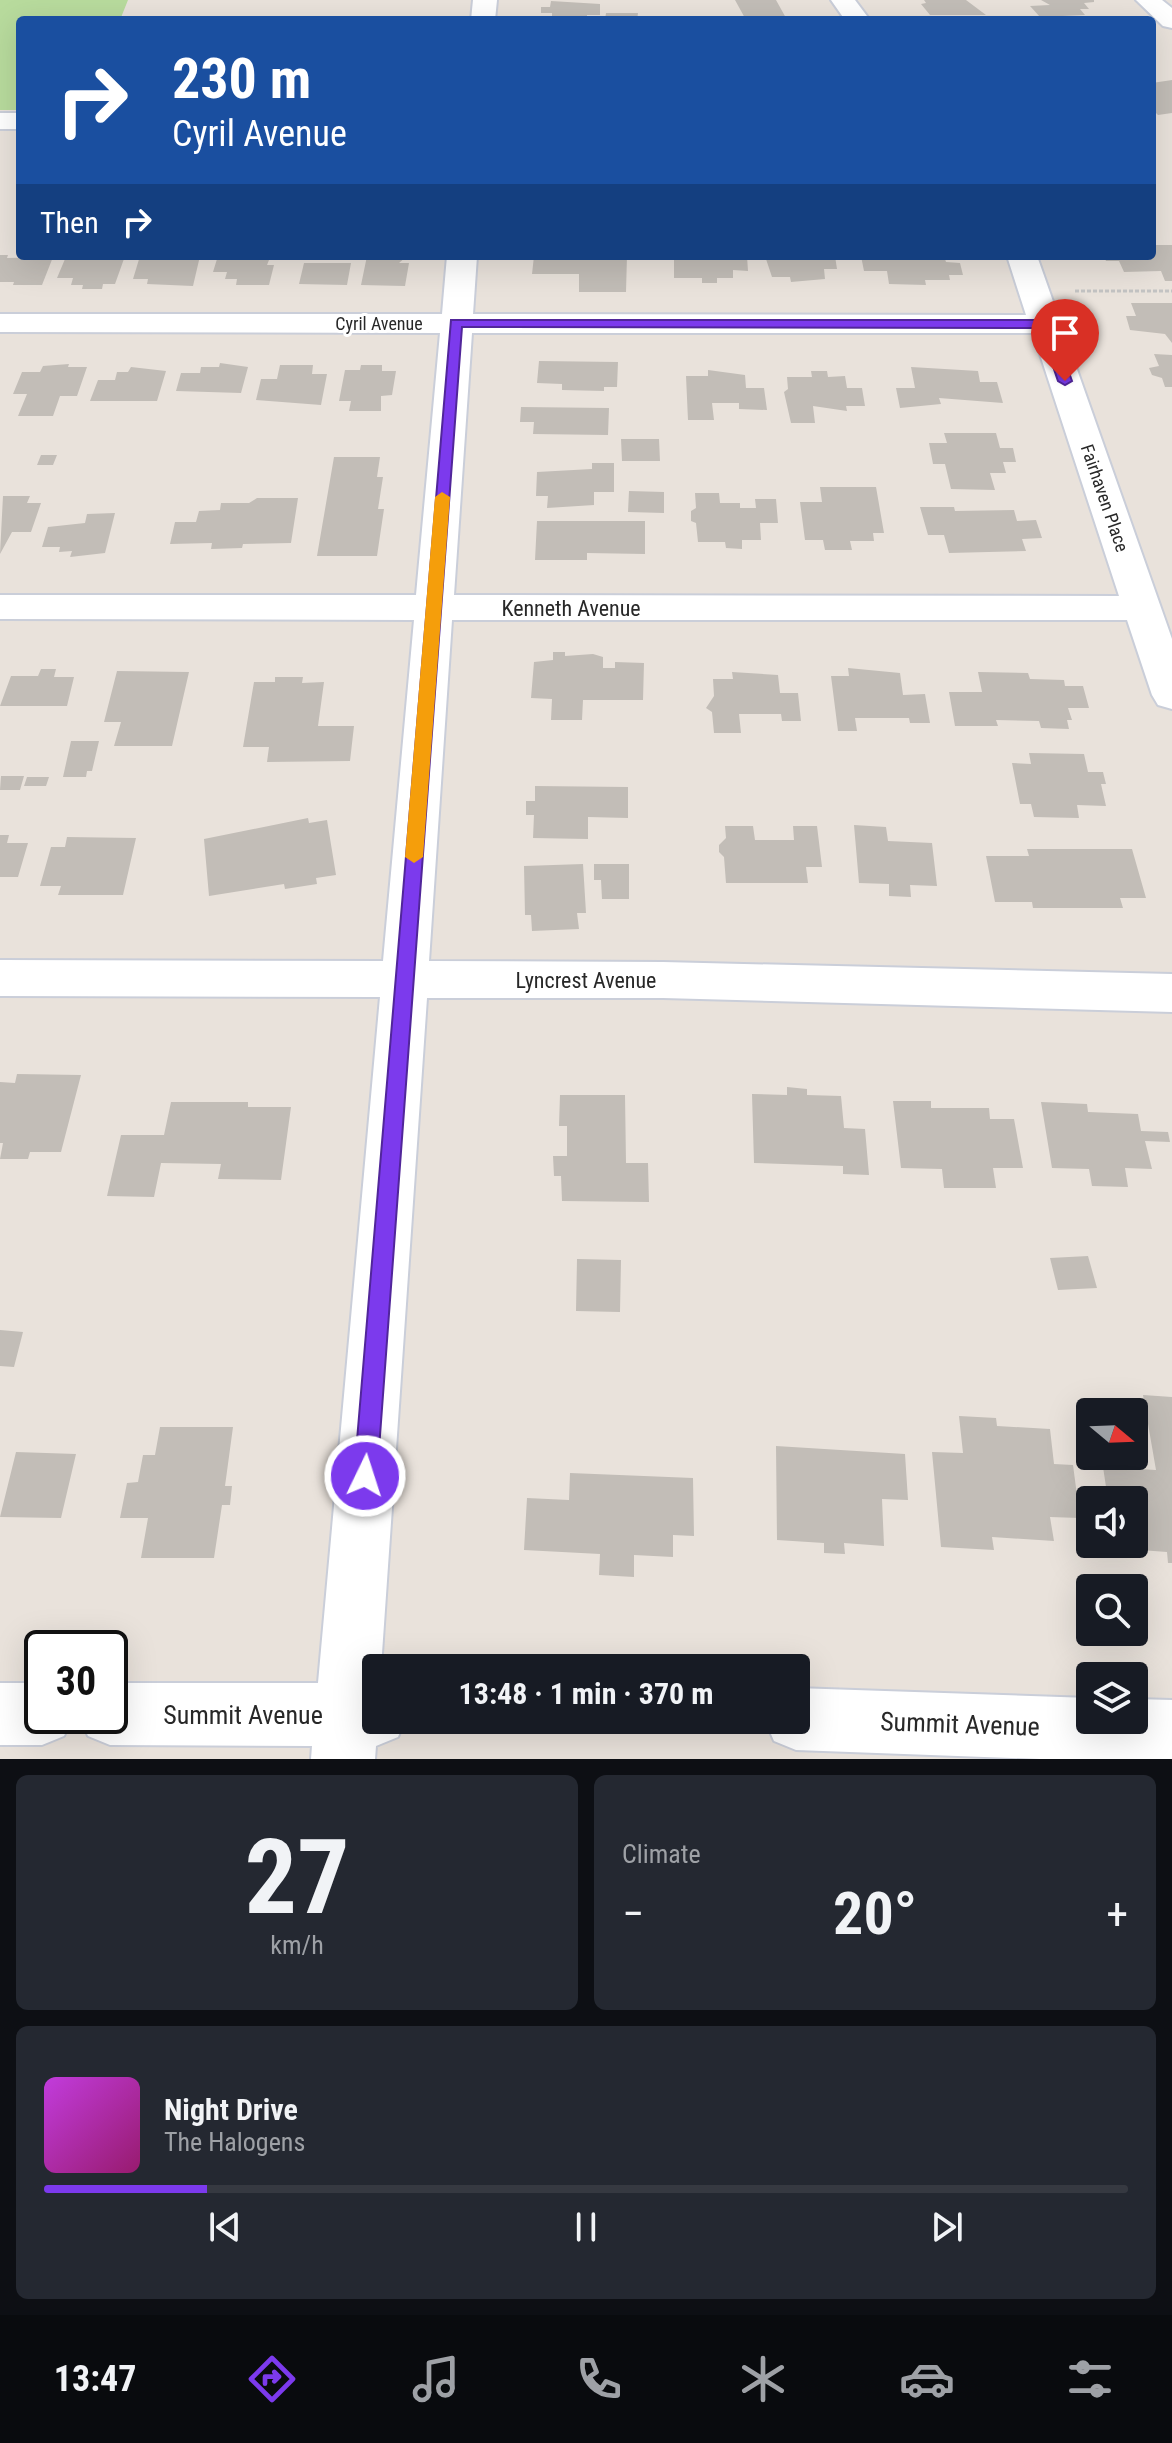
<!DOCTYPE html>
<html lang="en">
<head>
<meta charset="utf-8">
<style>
	body { margin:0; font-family:"Roboto Condensed",sans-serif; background:#242831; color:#f1f3f6; height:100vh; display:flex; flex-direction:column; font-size:30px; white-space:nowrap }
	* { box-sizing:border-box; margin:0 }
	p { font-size:26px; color:#9ea1a6 }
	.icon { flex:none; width:44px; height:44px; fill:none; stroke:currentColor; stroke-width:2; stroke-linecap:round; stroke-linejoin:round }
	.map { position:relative; height:1759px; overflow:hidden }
	.details { display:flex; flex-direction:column; gap:16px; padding:16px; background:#0d0f14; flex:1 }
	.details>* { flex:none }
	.banner { position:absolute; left:16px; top:16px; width:1140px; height:244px; border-radius:8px; box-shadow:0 8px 32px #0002; background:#1a4fa0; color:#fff; overflow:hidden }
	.needle { width:52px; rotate:109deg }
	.tools { position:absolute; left:1076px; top:1398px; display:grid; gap:16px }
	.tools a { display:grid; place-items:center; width:72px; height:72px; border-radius:8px; background:#171b24; box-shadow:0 8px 32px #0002; font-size:40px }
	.speed { position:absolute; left:24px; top:1630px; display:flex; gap:16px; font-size:40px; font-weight:700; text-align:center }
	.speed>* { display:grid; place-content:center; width:104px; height:104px; border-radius:50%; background:#171b24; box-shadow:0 8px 32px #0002; line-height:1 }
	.speed .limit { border:4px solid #111; border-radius:12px; background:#fff; color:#111 }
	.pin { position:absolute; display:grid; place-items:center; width:68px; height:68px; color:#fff; margin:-82px -34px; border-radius:50% 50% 50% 0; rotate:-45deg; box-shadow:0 0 8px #0007 }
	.pin .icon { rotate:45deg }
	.me { position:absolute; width:88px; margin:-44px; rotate:4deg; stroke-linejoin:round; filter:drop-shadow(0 0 6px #0008) }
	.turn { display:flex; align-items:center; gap:28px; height:168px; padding:0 24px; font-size:36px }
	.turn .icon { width:104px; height:104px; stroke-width:2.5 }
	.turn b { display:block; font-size:56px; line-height:68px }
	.then { display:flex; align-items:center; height:76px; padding:0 24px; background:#0003; gap:16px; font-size:30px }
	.big { font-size:60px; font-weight:700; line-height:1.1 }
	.details .card { flex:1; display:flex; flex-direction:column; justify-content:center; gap:12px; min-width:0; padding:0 28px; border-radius:12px; background:#242831 }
	.details .dial { align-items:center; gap:0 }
	.dial b { font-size:104px; line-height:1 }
	.song { display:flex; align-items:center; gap:24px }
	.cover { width:96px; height:96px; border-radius:12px; background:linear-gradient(135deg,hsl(290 70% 55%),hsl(320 70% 35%)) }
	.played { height:8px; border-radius:4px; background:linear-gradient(90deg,#7c3aed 15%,#363941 15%) }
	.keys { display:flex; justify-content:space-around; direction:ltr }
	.heat { display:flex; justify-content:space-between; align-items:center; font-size:44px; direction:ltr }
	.details .tiles { flex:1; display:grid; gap:16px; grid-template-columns:1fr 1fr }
	.card:last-child { grid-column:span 2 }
	.trip { position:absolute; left:362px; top:1654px; width:448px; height:80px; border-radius:8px; background:#171b24; box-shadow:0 8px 32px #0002; font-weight:700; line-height:80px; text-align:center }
	.tabs { display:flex; height:128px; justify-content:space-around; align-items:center; background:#090b0e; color:#9ea1a6 }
	.tabs .icon { width:56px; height:56px }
	.tabs .current { color:#7c3aed }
	.tabs b { font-size:36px; color:#f1f3f6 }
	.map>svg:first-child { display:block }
	.green { fill:#b8db9d }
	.building { fill:#c2bdb7 }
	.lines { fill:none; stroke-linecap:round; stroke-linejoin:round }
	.minor-casing { stroke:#caced9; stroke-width:4 }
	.path { stroke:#c3c3c3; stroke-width:3; stroke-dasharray:4 2; stroke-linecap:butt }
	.minor { fill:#fff; fill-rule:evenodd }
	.route { fill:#7c3aed; stroke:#51269a; stroke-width:2 }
	.slow { fill:#f59e0b }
	.labels { text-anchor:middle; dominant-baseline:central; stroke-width:6; stroke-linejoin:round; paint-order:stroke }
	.far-street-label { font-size:18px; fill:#282828; stroke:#fff }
	.street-label { font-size:22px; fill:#282828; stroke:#fff }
	.near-street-label { font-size:26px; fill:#282828; stroke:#fff }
</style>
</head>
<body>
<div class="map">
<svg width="1172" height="1759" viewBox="0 0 1172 1759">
	<rect width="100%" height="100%" fill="#e9e2db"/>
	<!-- green -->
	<path class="green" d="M 0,0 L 128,0 L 120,20 L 20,20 L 20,110 L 0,110 Z"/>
	<!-- building -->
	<path class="building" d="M 735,0 L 776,0 L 786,18 L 746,20 Z
		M 924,0 L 966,0 L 986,15 L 930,15 L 921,4 L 926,3 Z
		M 1041,0 L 1094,0 L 1094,2 L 1084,3 L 1089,9 L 1080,9 L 1085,15 L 1040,17 L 1030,6 L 1050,5 Z
		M 551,1 L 600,4 L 600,15 L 587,15 L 587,19 L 552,19 L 552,13 L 541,13 L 541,7 L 550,7 Z
		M 606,13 L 638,13 L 637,20 L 605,20 Z
		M 1172,80 L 1172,113 L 1158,115 L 1152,109 L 1152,83 Z
		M 1152,245 L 1172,245 L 1172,281 L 1165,281 L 1161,271 L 1124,272 L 1119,261 L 1106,261 L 1104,256 L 1152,256 Z
		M 0,255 L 8,255 L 7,258 L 53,257 L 42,285 L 13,285 L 14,282 L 0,282 Z
		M 83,256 L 125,256 L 115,284 L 103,284 L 102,289 L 82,289 L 83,285 L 71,285 L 73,278 L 57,278 L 65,259 L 82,259 Z
		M 140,256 L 200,256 L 193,286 L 147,284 L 148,279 L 133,279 Z
		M 367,256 L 407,256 L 399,263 L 409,263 L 405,286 L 361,285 Z
		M 534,256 L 627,256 L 626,292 L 579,292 L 579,274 L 532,274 Z
		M 674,256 L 747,256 L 748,271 L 733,270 L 733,278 L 717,278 L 717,283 L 702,283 L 702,278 L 674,278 Z
		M 772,256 L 835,256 L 837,269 L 824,269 L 825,279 L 791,282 L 790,277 L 772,277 L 766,259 Z
		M 861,256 L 944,256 L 946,262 L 960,263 L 963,275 L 949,275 L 950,280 L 925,280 L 926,285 L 889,284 L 887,271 L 864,271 Z
		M 217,259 L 269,260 L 267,265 L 274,265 L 269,285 L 236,285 L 237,279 L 225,279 L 227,272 L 213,272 Z
		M 304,263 L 351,263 L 347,285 L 299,284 Z
		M 1131,303 L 1172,303 L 1172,343 L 1165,334 L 1130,330 L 1126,316 L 1136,316 Z
		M 1154,354 L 1172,355 L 1172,387 L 1165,387 L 1162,378 L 1152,375 L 1149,368 L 1159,366 Z
		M 539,361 L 618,362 L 617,387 L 604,387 L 604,391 L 562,390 L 562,384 L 537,383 Z
		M 220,363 L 248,367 L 241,393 L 176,391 L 181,373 L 200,373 L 201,367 L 219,367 Z
		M 69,364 L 68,367 L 87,367 L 77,396 L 60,396 L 53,416 L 18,416 L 27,394 L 13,394 L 22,372 L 40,372 L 43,366 Z
		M 280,365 L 313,365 L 312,374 L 327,374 L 321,405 L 256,400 L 261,379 L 277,379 Z
		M 361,365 L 382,365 L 382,371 L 396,371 L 392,395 L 381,396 L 381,411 L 349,411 L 351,401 L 339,401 L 345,370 L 360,370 Z
		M 131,367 L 166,371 L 157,401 L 90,401 L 98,380 L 115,380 L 117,372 L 128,372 Z
		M 911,367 L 978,371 L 980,382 L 997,382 L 1003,403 L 939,398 L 941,404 L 900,408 L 896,388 L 915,388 Z
		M 708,370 L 745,375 L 746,388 L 764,388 L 767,410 L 739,409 L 739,403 L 712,403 L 714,420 L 688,420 L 686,376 L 708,376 Z
		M 811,371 L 827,371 L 828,377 L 845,376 L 847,388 L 862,388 L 865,406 L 846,406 L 847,411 L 813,406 L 815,423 L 791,423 L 784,392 L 788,389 L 787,377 L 812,377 Z
		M 521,407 L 609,408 L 608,435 L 533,434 L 534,422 L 520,422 Z
		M 944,433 L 996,433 L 1000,448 L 1013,448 L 1016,462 L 1003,462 L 1006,473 L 990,473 L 995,490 L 951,489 L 945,464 L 933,464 L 929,443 L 947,443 Z
		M 621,439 L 659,439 L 660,461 L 622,461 Z
		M 41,455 L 57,455 L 53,465 L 37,465 Z
		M 334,457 L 380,457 L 377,477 L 383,477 L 378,509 L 384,509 L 377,556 L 317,556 Z
		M 592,463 L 614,463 L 614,492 L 594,492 L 594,505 L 547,508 L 548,496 L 536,496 L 537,472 L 592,469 Z
		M 820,487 L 876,487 L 884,533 L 873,533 L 874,541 L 850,541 L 852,550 L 825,550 L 823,540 L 805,540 L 800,502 L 822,502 Z
		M 629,491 L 664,492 L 664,513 L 628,512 Z
		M 695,493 L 719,493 L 720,503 L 740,503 L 740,508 L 756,508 L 755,499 L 776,499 L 778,523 L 760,523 L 761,540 L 742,540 L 742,549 L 726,548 L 725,542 L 698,542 L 696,523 L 691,521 L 691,511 L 696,508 Z
		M 3,496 L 30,496 L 27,503 L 41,503 L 31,532 L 12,532 L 0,554 Z
		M 257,498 L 298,498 L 291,543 L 243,544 L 242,548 L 211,549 L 212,543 L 170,544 L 175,522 L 196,522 L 199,511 L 220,510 L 221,503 L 249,503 Z
		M 920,507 L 954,507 L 955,511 L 1014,510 L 1017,521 L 1036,520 L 1042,538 L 1022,539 L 1026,551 L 949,553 L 944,535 L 928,535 Z
		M 115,513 L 105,553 L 70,557 L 72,551 L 59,552 L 60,547 L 42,547 L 48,527 L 85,523 L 87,514 Z
		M 537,521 L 645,521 L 645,554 L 587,553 L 587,560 L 535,560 Z
		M 553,652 L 565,652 L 565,656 L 593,654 L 603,657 L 603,668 L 615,668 L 615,662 L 644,663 L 643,700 L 583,700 L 582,720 L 551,720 L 552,699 L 531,698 L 534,662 L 553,660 Z
		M 848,668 L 900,673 L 903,695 L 925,694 L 930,723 L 910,723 L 909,718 L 855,718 L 857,731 L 838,731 L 831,676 L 849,676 Z
		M 41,669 L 56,669 L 54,677 L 74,677 L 67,706 L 0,706 L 11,676 L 38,676 Z
		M 117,671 L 189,672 L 172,746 L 114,746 L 121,722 L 104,722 Z
		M 732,672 L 778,675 L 780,693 L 798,693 L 801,721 L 782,721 L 781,714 L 739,714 L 741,733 L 714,733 L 712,712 L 706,708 L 714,696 L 713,679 L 733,679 Z
		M 978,672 L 1028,673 L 1030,679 L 1064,680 L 1065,686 L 1083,686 L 1089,708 L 1068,708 L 1072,720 L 1067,720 L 1069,729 L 1041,728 L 1039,721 L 996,720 L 998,726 L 955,726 L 949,692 L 982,692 Z
		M 275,677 L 303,677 L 302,683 L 324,682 L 318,726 L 354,726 L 350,761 L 267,762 L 269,747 L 243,747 L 254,682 L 275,682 Z
		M 71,741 L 99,741 L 92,771 L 87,771 L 86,777 L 63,777 Z
		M 1029,753 L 1084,754 L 1088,772 L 1103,772 L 1106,784 L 1101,784 L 1106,806 L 1077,805 L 1079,818 L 1034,817 L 1031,804 L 1020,804 L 1012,763 L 1031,764 Z
		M 1,776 L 24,776 L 20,790 L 0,790 Z
		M 27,777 L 49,777 L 46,786 L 24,786 Z
		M 535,786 L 628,787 L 628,818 L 588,817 L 588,839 L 533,838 L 534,815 L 526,815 L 526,801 L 535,801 Z
		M 308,818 L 309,823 L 327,820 L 336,875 L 316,878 L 317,884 L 285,889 L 284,884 L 209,896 L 204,839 Z
		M 854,825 L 886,827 L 888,841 L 932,843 L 937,886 L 910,885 L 911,897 L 889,896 L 889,884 L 859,883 Z
		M 725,826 L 753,826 L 755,840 L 794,840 L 793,826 L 817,826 L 822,867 L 806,867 L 808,883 L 726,883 L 724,857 L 719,852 L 719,845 L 726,838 Z
		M 0,835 L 9,835 L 7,843 L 28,843 L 18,877 L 0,877 Z
		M 67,837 L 136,838 L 123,895 L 58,895 L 61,886 L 40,886 L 51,847 L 65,847 Z
		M 1027,849 L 1132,849 L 1146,898 L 1120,898 L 1123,908 L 1033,908 L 1032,902 L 995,902 L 986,856 L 1029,856 Z
		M 583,864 L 586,913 L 577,913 L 579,929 L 532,931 L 531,915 L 525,915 L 524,866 Z
		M 594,864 L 629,864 L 629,899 L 602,899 L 601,880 L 594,880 Z
		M 17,1074 L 81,1075 L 61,1152 L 30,1152 L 28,1159 L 0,1159 L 3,1143 L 0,1143 L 0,1082 L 15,1083 Z
		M 787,1087 L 807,1089 L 807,1095 L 841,1096 L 844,1128 L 865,1129 L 869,1175 L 843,1174 L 843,1166 L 754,1163 L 752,1094 L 787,1095 Z
		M 560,1095 L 625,1095 L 626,1163 L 648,1163 L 649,1202 L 562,1201 L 561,1176 L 554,1176 L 553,1156 L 567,1156 L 567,1126 L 559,1126 Z
		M 893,1101 L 931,1101 L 931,1108 L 989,1108 L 990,1119 L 1014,1119 L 1023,1168 L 993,1168 L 996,1188 L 944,1188 L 942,1169 L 901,1168 Z
		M 171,1102 L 248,1102 L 248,1107 L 291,1107 L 281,1180 L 218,1179 L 221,1164 L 161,1163 L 154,1197 L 107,1196 L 121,1135 L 164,1135 Z
		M 1041,1102 L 1087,1104 L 1088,1112 L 1138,1114 L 1141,1131 L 1168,1132 L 1170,1142 L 1145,1141 L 1152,1169 L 1125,1168 L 1128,1187 L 1092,1186 L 1089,1169 L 1052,1168 Z
		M 1088,1256 L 1097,1288 L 1058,1290 L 1050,1258 Z
		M 577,1259 L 621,1260 L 620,1312 L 576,1311 Z
		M 0,1330 L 23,1332 L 14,1367 L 0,1366 Z
		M 1143,1395 L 1172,1397 L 1172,1563 L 1168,1563 L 1167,1552 L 1127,1549 L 1126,1544 L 1134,1544 L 1134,1500 L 1108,1500 L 1103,1467 L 1156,1470 Z
		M 959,1416 L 996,1418 L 997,1426 L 1050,1429 L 1054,1464 L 1073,1465 L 1080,1518 L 1050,1517 L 1054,1541 L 992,1537 L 994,1550 L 941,1547 L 932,1452 L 963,1453 Z
		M 160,1427 L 233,1427 L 225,1486 L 232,1486 L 230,1505 L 222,1505 L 214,1558 L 141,1558 L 148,1518 L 120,1518 L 127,1483 L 138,1482 L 143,1455 L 155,1455 Z
		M 776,1446 L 905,1454 L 908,1500 L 882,1499 L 884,1546 L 844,1543 L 845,1554 L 824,1553 L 824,1543 L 777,1540 Z
		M 16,1452 L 76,1454 L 61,1518 L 0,1517 Z
		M 570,1473 L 693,1478 L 694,1536 L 673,1535 L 673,1557 L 634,1555 L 634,1577 L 599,1575 L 600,1554 L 524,1550 L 527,1498 L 569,1500 Z"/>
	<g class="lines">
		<!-- minor casing -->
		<g class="minor-casing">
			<path id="minor" d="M 473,0 L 497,0 L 495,20 L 471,20 Z
				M 831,0 L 855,0 L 870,20 L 845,20 Z
				M 1136,0 L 1162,0 L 1172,8 L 1172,28 L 1163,26 Z
				M 0,113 L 20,113 L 20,129 L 0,129 Z
				M 447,256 L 477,256 L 473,314 L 1026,315 L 1007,256 L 1037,256 L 1172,639 L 1172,709 L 1158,705 L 1152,695 L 1127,620 L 452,620 L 429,961 L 663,962 L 1172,974 L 1172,1012 L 663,998 L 427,998 L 381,1668 L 376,1668 L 376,1720 L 405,1720 L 398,1737 L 376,1746 L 375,1759 L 311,1759 L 312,1746 L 110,1745 L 88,1736 L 79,1716 L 110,1716 L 110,1683 L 318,1683 L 380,997 L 0,996 L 0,960 L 383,961 L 414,620 L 0,619 L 0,595 L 416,595 L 440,333 L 0,332 L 0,314 L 442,314 ZM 472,333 L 1033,333 L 1119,596 L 454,595 Z
				M 0,1683 L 42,1683 L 42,1716 L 73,1716 L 64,1736 L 42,1745 L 0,1745 Z
				M 796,1688 L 1090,1698 L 1090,1720 L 1134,1720 L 1134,1699 L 1172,1700 L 1172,1759 L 1040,1759 L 796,1750 L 774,1741 L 765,1720 L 796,1720 Z"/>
		</g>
		<!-- path -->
		<path class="path" d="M 1075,291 L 1172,291"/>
		<!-- minor -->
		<use href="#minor" class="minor"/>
	</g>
	<!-- route -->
	<path class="route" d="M 451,320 L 1045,320 L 1052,324 L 1072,381 L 1065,385 L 1058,381 L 1040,328 L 462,327 L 377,1476 L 374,1484 L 365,1487 L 357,1484 L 354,1476 Z"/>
	<!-- slow -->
	<path class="slow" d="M 442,492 L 450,497 L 423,857 L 414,863 L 405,857 L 435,497 Z"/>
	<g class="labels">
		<!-- far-street labels -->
		<g class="far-street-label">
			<text x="379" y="323">Cyril Avenue</text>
			<text transform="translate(1105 498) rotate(71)">Fairhaven Place</text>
		</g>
		<!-- street labels -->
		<g class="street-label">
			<text x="571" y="608">Kenneth Avenue</text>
			<text x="586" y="980">Lyncrest Avenue</text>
		</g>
		<!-- near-street labels -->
		<g class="near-street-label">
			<text x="243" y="1715">Summit Avenue</text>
			<text transform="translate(960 1724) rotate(2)">Summit Avenue</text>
		</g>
	</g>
</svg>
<div class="tools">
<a><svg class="needle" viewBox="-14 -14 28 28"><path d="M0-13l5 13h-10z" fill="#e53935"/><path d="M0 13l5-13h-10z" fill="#9ea1a6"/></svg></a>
<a><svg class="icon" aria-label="sound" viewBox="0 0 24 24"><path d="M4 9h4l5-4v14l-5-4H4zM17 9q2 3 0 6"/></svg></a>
<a><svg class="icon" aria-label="search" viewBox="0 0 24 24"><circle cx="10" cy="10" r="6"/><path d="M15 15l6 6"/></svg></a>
<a><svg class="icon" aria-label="layers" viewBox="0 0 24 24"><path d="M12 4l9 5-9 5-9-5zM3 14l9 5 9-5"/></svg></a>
</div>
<div class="speed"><div class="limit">30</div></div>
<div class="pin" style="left:1065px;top:381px;background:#d93025"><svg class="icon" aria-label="arrive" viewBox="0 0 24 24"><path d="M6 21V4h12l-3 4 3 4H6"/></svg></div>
<svg class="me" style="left:365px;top:1476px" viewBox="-20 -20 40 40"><circle r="17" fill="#7c3aed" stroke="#fff" stroke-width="3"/><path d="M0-11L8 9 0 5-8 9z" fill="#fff"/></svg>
<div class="trip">13:48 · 1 min · 370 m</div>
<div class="banner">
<div class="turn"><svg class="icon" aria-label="right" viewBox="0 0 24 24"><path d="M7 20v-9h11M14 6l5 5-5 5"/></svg><div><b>230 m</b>Cyril Avenue</div></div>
<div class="then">Then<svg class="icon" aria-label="right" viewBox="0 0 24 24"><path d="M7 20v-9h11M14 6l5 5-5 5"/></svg></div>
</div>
</div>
<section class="details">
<div class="tiles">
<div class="card dial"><b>27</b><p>km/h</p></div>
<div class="card"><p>Climate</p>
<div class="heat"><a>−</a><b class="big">20°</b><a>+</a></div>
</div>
<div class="card">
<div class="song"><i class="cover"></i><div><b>Night Drive</b><p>The Halogens</p></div></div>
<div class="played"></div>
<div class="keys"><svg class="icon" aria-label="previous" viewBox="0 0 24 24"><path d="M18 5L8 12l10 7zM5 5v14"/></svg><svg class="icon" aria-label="pause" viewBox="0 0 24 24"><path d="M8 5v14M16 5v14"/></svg><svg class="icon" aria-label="next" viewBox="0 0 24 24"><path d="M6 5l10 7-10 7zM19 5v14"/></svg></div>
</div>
</div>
</section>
<nav class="tabs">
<b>13:47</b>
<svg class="icon current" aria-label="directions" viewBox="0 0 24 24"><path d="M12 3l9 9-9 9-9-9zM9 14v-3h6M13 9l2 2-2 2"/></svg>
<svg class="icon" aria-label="music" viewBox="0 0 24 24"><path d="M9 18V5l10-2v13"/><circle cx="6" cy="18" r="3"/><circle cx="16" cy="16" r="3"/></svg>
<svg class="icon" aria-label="phone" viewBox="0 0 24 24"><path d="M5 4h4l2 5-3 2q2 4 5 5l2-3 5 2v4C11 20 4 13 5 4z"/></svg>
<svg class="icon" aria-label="climate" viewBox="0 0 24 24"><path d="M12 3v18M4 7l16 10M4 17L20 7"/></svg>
<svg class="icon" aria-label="car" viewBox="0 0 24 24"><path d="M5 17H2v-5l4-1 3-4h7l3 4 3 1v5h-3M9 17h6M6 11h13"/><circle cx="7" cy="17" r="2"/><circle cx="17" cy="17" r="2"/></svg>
<svg class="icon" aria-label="filters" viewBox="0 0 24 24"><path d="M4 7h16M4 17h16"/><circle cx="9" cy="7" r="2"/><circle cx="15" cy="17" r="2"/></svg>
</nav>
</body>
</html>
